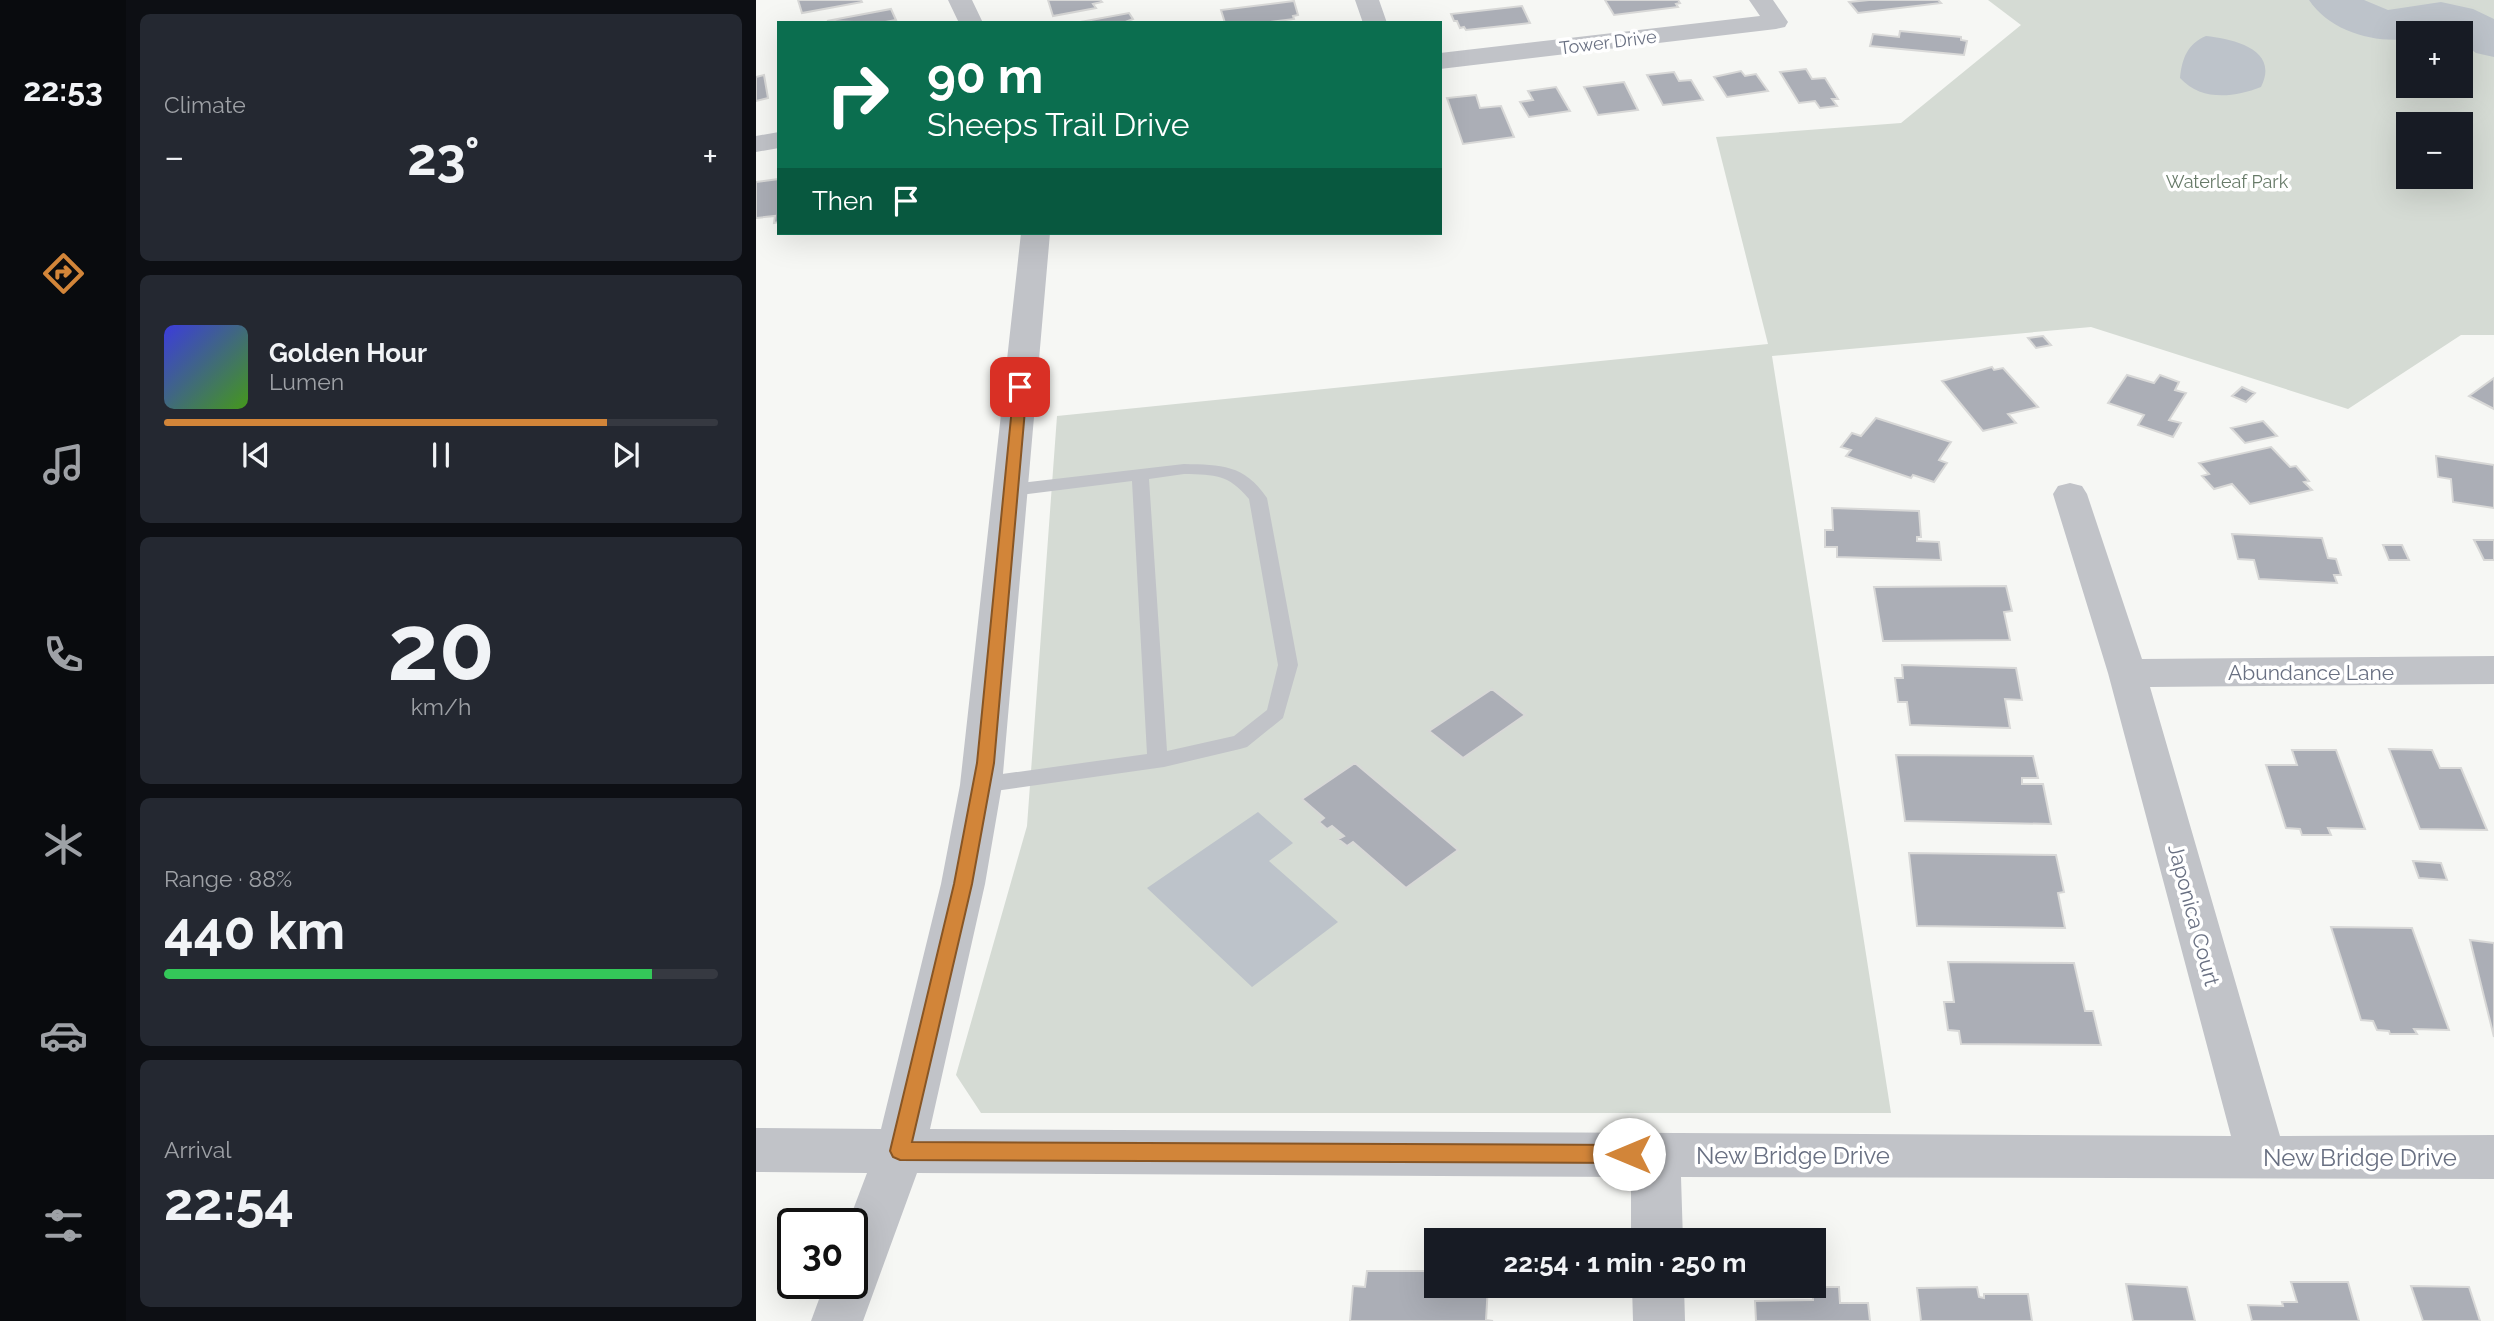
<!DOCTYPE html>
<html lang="en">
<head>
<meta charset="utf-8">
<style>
	body { margin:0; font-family:Raleway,sans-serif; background:#242831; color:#f1f3f6; height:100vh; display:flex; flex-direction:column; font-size:26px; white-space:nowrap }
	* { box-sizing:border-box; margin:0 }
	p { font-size:23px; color:#9ea1a6 }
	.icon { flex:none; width:38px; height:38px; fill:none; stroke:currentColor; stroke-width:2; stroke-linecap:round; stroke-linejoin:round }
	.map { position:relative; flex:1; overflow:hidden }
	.details { display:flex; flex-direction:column; gap:14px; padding:14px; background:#0d0f14; width:630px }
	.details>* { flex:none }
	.top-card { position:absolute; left:21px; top:21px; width:665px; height:214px; border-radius:0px; box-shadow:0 7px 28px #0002; background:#0b6e4f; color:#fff; overflow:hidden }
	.buttons { position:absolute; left:1640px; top:21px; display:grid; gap:14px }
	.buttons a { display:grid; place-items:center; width:77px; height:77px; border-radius:0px; background:#171b24; box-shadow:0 7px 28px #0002; font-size:35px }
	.speed { position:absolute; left:21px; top:1208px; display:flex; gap:14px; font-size:35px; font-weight:700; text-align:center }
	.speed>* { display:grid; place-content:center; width:91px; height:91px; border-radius:50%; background:#171b24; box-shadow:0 7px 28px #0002; line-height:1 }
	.speed .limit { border:4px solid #111; border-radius:10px; background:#fff; color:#111 }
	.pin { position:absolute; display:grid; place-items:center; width:60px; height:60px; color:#fff; margin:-30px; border-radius:14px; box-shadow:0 4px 10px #0006 }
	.me { position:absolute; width:77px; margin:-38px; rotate:270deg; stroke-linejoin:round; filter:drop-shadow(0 0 5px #0008) }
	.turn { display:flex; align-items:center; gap:24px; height:147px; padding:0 35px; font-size:32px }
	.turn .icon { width:91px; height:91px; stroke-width:2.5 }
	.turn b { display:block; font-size:49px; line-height:60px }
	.then { display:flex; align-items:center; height:66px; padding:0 35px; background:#0003; gap:14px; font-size:26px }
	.big { font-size:52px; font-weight:700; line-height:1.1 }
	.details .card { flex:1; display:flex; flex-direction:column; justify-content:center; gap:10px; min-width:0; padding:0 24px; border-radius:10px; background:#242831 }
	.details .dial { align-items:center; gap:0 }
	.dial b { font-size:91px; line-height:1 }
	.song { display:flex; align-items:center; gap:21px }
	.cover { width:84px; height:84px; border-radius:10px; background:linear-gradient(135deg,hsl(240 70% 55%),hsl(100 70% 35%)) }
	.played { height:7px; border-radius:4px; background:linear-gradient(90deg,#d28539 80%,#363941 80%) }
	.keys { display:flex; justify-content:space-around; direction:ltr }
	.heat { display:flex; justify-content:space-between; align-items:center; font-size:38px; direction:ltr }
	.charge { height:10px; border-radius:5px; background:linear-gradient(90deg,#34c759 88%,#363941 0) }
	.trip { position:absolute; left:668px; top:1228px; width:402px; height:70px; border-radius:0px; background:#171b24; box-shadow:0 7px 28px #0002; font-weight:700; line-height:70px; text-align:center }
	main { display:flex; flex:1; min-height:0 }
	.dock { display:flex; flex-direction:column; width:126px; justify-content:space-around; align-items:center; background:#090b0e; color:#9ea1a6 }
	.dock .icon { width:49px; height:49px }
	.dock .current { color:#d28539 }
	.dock b { font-size:32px; color:#f1f3f6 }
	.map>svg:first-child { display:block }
	.green { fill:#d5dbd4; fill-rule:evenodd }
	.water { fill:#bdc3ca }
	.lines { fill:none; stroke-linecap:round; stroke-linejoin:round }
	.river { fill:#bdc3ca; fill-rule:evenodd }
	.building { fill:#abaeb6; stroke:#d8d8d7; stroke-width:2 }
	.service { fill:#c1c3c8; fill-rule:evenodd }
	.minor { fill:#c1c3c8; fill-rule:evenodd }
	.route { fill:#d28539; stroke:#885625; stroke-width:2 }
	.labels { text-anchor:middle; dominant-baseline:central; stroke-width:7; stroke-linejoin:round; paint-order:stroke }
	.far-street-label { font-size:18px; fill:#697082; stroke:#fff }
	.far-park-label { font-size:18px; fill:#677a68; stroke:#fff }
	.street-label { font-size:21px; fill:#697082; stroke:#fff }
	.near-street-label { font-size:24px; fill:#697082; stroke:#fff }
</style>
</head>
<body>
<main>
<nav class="dock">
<b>22:53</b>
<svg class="icon current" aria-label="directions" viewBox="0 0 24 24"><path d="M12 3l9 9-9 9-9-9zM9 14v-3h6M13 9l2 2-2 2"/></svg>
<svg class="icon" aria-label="music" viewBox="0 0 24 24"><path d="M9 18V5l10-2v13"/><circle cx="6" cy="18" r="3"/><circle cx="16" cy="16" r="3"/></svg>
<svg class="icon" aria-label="phone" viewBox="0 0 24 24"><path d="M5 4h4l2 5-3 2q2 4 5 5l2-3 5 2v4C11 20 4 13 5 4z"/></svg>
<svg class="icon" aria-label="climate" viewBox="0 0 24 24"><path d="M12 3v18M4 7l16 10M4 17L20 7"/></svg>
<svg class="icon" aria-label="car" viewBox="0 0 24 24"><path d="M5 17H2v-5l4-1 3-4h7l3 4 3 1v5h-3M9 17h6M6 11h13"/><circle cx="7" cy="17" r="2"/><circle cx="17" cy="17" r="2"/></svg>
<svg class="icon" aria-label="filters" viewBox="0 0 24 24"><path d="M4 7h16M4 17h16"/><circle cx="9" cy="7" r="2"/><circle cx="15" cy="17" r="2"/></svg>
</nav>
<section class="details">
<div class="card"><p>Climate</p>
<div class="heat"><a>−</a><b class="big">23°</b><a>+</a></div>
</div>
<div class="card">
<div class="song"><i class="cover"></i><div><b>Golden Hour</b><p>Lumen</p></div></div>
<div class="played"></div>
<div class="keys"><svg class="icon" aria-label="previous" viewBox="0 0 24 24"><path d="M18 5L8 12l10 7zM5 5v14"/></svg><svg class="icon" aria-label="pause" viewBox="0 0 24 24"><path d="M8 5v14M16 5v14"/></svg><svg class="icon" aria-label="next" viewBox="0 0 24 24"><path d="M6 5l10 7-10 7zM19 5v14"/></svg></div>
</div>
<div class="card dial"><b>20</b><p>km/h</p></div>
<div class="card"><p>Range · 88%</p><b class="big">440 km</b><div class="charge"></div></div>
<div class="card"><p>Arrival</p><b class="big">22:54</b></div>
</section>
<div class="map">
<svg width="1738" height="1321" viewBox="0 0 1738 1321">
	<rect width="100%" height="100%" fill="#f6f7f4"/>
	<!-- green -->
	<path class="green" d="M 1232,0 L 1738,0 L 1738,335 L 1705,335 L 1592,409 L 1335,327 L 1016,356 L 1135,1113 L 225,1113 L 200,1075 L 271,826 L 301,416 L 1012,344 L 960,137 L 1145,123 L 1265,25 ZM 1652,33 L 1704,33 L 1704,86 L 1652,86 ZM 1652,124 L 1704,124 L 1704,177 L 1652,177 Z"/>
	<!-- water -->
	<path class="water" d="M 1450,36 C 1477,39 1524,49 1505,87 C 1477,98 1445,101 1424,78 C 1426,59 1431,44 1450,36 Z
		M 502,812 L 537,843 L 513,861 L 582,922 L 496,987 L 391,888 Z"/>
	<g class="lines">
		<!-- river -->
		<path class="river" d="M 1553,0 L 1608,0 L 1632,10 L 1685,2 L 1717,9 L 1738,19 L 1738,57 L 1720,53 L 1704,41 L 1704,33 L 1652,33 L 1652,39 C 1616,43 1574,31 1553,0 Z"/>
	</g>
	<!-- building -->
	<path class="building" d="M 42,0 L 105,0 L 106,2 L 46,13 Z
		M 292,0 L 344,0 L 346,2 L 337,4 L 340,8 L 297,16 Z
		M 849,0 L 922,0 L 924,3 L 920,4 L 922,7 L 858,15 Z
		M 1113,0 L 1182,0 L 1185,3 L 1102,13 L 1093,2 Z
		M 538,1 L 542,15 L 537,16 L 538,19 L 507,23 L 469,23 L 465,10 Z
		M 766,6 L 774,23 L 710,30 L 708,27 L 704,28 L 701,21 L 698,21 L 695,14 Z
		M 135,9 L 140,20 L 124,23 L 71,21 Z
		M 373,13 L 377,19 L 367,23 L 319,23 Z
		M 1144,31 L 1205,37 L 1205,40 L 1211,41 L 1208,55 L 1114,46 L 1117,34 L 1143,37 Z
		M 1050,69 L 1056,79 L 1069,78 L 1082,99 L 1076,99 L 1081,106 L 1064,108 L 1059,101 L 1043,103 L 1024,72 Z
		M 985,71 L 989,76 L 1000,74 L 1012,91 L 971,97 L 958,77 Z
		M 918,72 L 923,81 L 935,80 L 947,100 L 907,105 L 891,75 Z
		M 8,75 L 12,98 L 0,101 L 0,77 Z
		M 868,82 L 882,110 L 842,115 L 828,87 Z
		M 800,87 L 814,111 L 773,117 L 764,102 L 777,100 L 772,91 Z
		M 720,95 L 724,108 L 745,106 L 758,137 L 707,144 L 691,98 Z
		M 23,179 L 23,222 L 18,223 L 19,216 L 0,218 L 0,182 Z
		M 1287,336 L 1295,345 L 1280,348 L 1272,338 Z
		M 1236,367 L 1238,370 L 1247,368 L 1282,407 L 1252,414 L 1260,423 L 1227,431 L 1186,381 Z
		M 1371,375 L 1398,383 L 1404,375 L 1423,382 L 1419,390 L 1430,393 L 1413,420 L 1425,423 L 1417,437 L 1382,425 L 1388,415 L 1352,403 Z
		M 1738,378 L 1738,409 L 1713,396 Z
		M 1486,387 L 1499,393 L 1490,402 L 1476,396 Z
		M 1120,418 L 1195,442 L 1183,460 L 1191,463 L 1178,482 L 1157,475 L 1155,478 L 1090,456 L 1095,450 L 1085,447 L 1096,433 L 1105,436 Z
		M 1507,421 L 1521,436 L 1489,443 L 1475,428 Z
		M 1515,447 L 1534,467 L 1540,466 L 1553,481 L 1548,482 L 1556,490 L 1494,504 L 1476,484 L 1458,489 L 1446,476 L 1453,474 L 1443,463 Z
		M 1680,456 L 1738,465 L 1738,508 L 1697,502 L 1695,479 L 1682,477 Z
		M 1076,508 L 1163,511 L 1165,537 L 1161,537 L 1161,541 L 1183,542 L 1185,560 L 1081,557 L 1081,547 L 1069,547 L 1069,530 L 1077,530 Z
		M 1476,534 L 1566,538 L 1572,558 L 1580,559 L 1585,575 L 1578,575 L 1581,583 L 1503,579 L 1498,560 L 1482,559 Z
		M 1718,540 L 1738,540 L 1738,560 L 1728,560 Z
		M 1627,545 L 1646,545 L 1653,560 L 1633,560 Z
		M 1250,586 L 1256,611 L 1248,612 L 1254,640 L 1127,641 L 1118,587 Z
		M 1146,665 L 1260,668 L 1266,700 L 1249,699 L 1254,728 L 1154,725 L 1151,702 L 1142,702 L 1139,678 L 1147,678 Z
		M 736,689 L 769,715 L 707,758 L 673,731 Z
		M 1633,749 L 1676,750 L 1684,768 L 1705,768 L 1731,830 L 1664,829 Z
		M 1536,750 L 1580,750 L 1609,829 L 1572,828 L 1575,835 L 1546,835 L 1544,829 L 1530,828 L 1510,765 L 1541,765 Z
		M 1140,755 L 1277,756 L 1282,778 L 1266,778 L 1266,784 L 1287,784 L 1295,824 L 1149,821 Z
		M 599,763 L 702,850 L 650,888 L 597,842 L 591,846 L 582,839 L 588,836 L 576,826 L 571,829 L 563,822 L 568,818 L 546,799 Z
		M 1153,853 L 1300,855 L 1308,892 L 1302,893 L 1309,928 L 1161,926 Z
		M 1657,861 L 1685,863 L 1691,880 L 1663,878 Z
		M 1575,927 L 1656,928 L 1693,1030 L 1658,1029 L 1661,1034 L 1634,1034 L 1633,1031 L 1621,1030 L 1617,1021 L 1605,1020 Z
		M 1714,940 L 1738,943 L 1738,1037 Z
		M 1192,962 L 1318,963 L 1329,1011 L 1337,1011 L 1345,1045 L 1205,1044 L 1203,1031 L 1192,1030 L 1188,1002 L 1198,1002 Z
		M 611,1271 L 681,1271 L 681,1286 L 732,1286 L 730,1320 L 737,1321 L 594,1321 L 597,1286 L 609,1287 Z
		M 1535,1282 L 1592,1282 L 1603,1321 L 1496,1321 L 1492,1305 L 1527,1306 L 1526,1302 L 1541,1302 Z
		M 1370,1284 L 1431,1287 L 1439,1321 L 1377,1321 Z
		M 1655,1286 L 1713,1287 L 1724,1321 L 1667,1321 Z
		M 1056,1287 L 1083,1287 L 1084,1303 L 1112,1303 L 1114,1321 L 1000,1321 L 999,1301 L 1057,1300 Z
		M 1221,1287 L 1223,1297 L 1228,1298 L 1228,1294 L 1272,1294 L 1276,1321 L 1165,1321 L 1161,1288 Z"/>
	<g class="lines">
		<!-- service -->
		<path class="service" d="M 428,464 C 465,465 488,464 511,498 L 542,665 L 527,718 L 491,747 L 484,749 L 408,767 L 225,793 L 218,791 L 215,785 L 218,779 L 225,777 L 391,754 L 376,481 L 255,496 L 246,490 L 255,484 ZM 428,474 C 460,475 472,474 493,499 L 522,665 L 511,710 L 478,736 L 411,751 L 393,479 Z"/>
		<!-- minor -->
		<path class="minor" d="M 192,0 L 216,0 L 227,23 L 203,23 Z
			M 599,0 L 623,0 L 631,23 L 607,23 Z
			M 993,0 L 1017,0 L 1032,22 L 1029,27 L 1020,29 L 684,69 L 684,53 L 1004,16 Z
			M 23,132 L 23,148 L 0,152 L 0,136 Z
			M 265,233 L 294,233 L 246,785 L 229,884 L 174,1129 L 1475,1136 L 1352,673 L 1297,494 L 1302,486 L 1314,483 L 1326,486 L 1331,494 L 1386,659 L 1738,656 L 1738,684 L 1394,687 L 1524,1136 L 1738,1135 L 1738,1179 L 925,1177 L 927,1241 L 875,1241 L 875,1177 L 161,1173 L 107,1321 L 55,1321 L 69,1283 L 96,1283 L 96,1223 L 92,1223 L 111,1173 L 0,1172 L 0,1128 L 125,1129 L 185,884 L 204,785 Z
			M 876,1286 L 928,1286 L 929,1321 L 877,1321 Z"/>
	</g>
	<!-- route -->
	<path class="route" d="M 264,383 L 271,387 L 238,763 L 216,884 L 156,1142 L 873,1145 L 880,1148 L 883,1154 L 880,1161 L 873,1163 L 144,1160 L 137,1157 L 134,1151 L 198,884 L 221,763 L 258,387 Z"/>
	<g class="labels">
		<!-- far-street labels -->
		<g class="far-street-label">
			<text transform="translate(852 42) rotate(-7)">Tower Drive</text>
		</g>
		<!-- far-park labels -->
		<g class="far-park-label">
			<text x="1471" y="181">Waterleaf Park</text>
		</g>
		<!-- street labels -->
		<g class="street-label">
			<text x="1555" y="672">Abundance Lane</text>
			<text transform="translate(1438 915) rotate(75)">Japonica Court</text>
		</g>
		<!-- near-street labels -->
		<g class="near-street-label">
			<text x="1037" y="1155">New Bridge Drive</text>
			<text x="1604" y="1157">New Bridge Drive</text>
		</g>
	</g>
</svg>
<div class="buttons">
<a>+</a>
<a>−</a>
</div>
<div class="speed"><div class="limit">30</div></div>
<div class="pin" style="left:264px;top:387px;background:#d93025"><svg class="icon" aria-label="arrive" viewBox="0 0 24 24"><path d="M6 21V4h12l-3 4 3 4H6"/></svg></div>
<svg class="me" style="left:873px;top:1154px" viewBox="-20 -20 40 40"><circle r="19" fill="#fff"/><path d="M0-13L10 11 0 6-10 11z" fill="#d28539"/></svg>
<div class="trip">22:54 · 1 min · 250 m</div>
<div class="top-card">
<div class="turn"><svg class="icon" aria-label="right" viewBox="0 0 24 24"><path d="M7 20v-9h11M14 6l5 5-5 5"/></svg><div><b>90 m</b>Sheeps Trail Drive</div></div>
<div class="then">Then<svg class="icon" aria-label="arrive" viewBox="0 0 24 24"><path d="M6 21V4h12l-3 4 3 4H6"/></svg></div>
</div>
</div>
</main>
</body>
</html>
